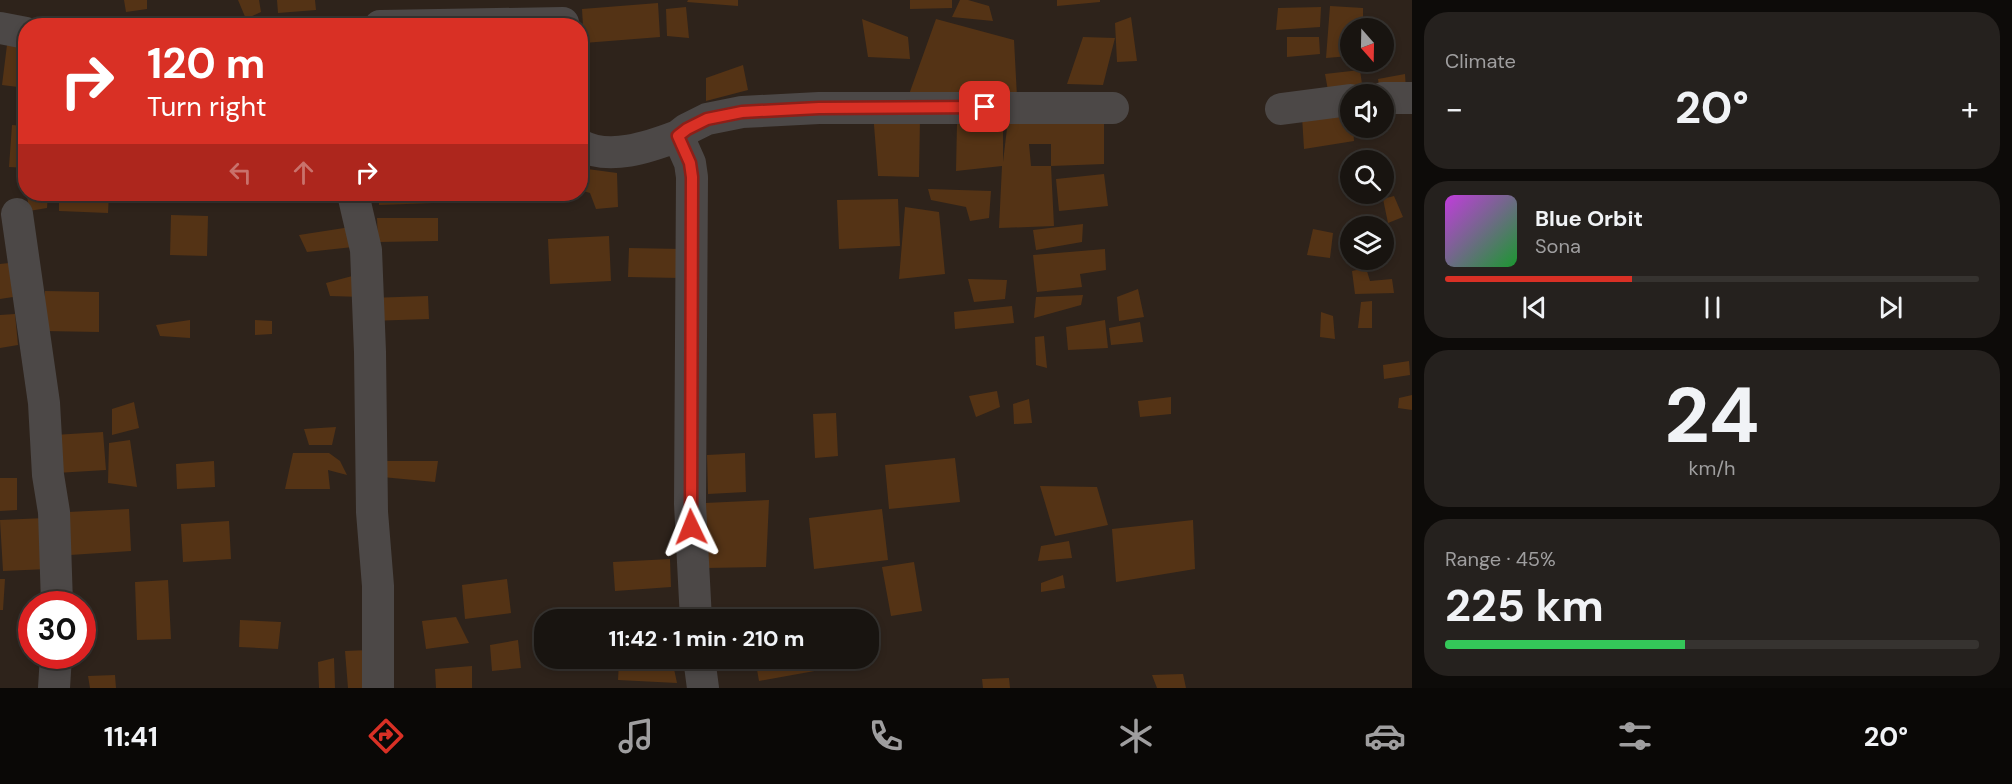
<!DOCTYPE html>
<html lang="en">
<head>
<meta charset="utf-8">
<style>
	body { margin:0; font-family:"DM Sans",sans-serif; background:#25211e; color:#f1f3f6; height:100vh; display:flex; flex-direction:column; font-size:22px; white-space:nowrap }
	* { box-sizing:border-box; margin:0 }
	p { font-size:20px; color:#9f9e9f }
	.icon { flex:none; width:33px; height:33px; fill:none; stroke:currentColor; stroke-width:2; stroke-linecap:round; stroke-linejoin:round }
	.map { position:relative; flex:1; overflow:hidden }
	.drawer { display:flex; flex-direction:column; gap:12px; padding:12px; background:#0d0b09; width:600px }
	.drawer>* { flex:none }
	.top-card { position:absolute; left:18px; top:18px; width:570px; height:183px; border-radius:24px; box-shadow:0 3px 9px #0003,0 0 0 2px #363330; background:#d93025; color:#fff; overflow:hidden }
	.needle { width:39px; rotate:160deg }
	.controls { position:absolute; left:1340px; top:18px; display:grid; gap:12px }
	.controls a { display:grid; place-items:center; width:54px; height:54px; border-radius:50%; background:#181410; box-shadow:0 3px 9px #0003,0 0 0 2px #363330; font-size:30px }
	.speed { position:absolute; left:18px; top:591px; display:flex; gap:12px; font-size:30px; font-weight:700; text-align:center }
	.speed>* { display:grid; place-content:center; width:78px; height:78px; border-radius:50%; background:#181410; box-shadow:0 3px 9px #0003,0 0 0 2px #363330; line-height:1 }
	.speed .limit { border:9px solid #d22; background:#fff; color:#111 }
	.pin { position:absolute; display:grid; place-items:center; width:51px; height:51px; color:#fff; margin:-26px; border-radius:12px; box-shadow:0 3px 9px #0006 }
	.me { position:absolute; width:66px; margin:-33px; rotate:358deg; stroke-linejoin:round; filter:drop-shadow(0 0 4px #0008) }
	.turn { display:flex; align-items:center; gap:21px; height:126px; padding:0 30px; font-size:27px }
	.turn .icon { width:78px; height:78px; stroke-width:2.5 }
	.turn b { display:block; font-size:42px; line-height:51px }
	.lanes { display:flex; align-items:center; height:57px; padding:0 30px; background:#0003; justify-content:center; gap:30px; direction:ltr }
	.lanes .off { opacity:.35 }
	.big { font-size:45px; font-weight:700; line-height:1.1 }
	.drawer .tile { flex:1; display:flex; flex-direction:column; justify-content:center; gap:9px; min-width:0; padding:0 21px; border-radius:24px; background:#25211e }
	.drawer .dial { align-items:center; gap:0 }
	.dial b { font-size:78px; line-height:1 }
	.song { display:flex; align-items:center; gap:18px }
	.cover { width:72px; height:72px; border-radius:9px; background:linear-gradient(135deg,hsl(290 70% 55%),hsl(130 70% 35%)) }
	.played { height:6px; border-radius:3px; background:linear-gradient(90deg,#d93025 35%,#363330 35%) }
	.keys { display:flex; justify-content:space-around; direction:ltr }
	.heat { display:flex; justify-content:space-between; align-items:center; font-size:33px; direction:ltr }
	.charge { height:9px; border-radius:4px; background:linear-gradient(90deg,#34c759 45%,#363330 0) }
	.trip { position:absolute; left:534px; top:609px; width:345px; height:60px; border-radius:24px; background:#181410; box-shadow:0 3px 9px #0003,0 0 0 2px #363330; font-weight:700; line-height:60px; text-align:center }
	.tab-bar { display:flex; height:96px; justify-content:space-around; align-items:center; background:#0a0806; color:#9f9e9f }
	.tab-bar .icon { width:42px; height:42px }
	.tab-bar .selected { color:#d93025 }
	.tab-bar b { font-size:27px; color:#f1f3f6 }
	main { display:flex; flex:1; min-height:0 }
	.map>svg:first-child { display:block }
	.built { fill:#2e231b; fill-rule:evenodd }
	.building { fill:#543315 }
	.lines { fill:none; stroke-linecap:round; stroke-linejoin:round }
	.minor { stroke:#4c4847; stroke-width:32 }
	.route-casing { stroke:#8d1f18; stroke-width:15 }
	.route { stroke:#d93025; stroke-width:10 }
</style>
</head>
<body>
<main>
<div class="map">
<svg width="1412" height="688" viewBox="0 0 1412 688">
	<rect width="100%" height="100%" fill="#201a15"/>
	<!-- built -->
	<path class="built" d="M 0,0 L 1412,0 L 1412,688 L 0,688 ZM 26,26 L 580,26 L 580,194 L 26,194 ZM 1350,28 L 1383,28 L 1383,62 L 1350,62 ZM 1350,94 L 1383,94 L 1383,128 L 1350,128 ZM 1350,160 L 1383,160 L 1383,194 L 1350,194 ZM 1350,226 L 1383,226 L 1383,260 L 1350,260 ZM 32,604 L 82,604 L 82,656 L 32,656 ZM 544,620 L 868,620 L 868,658 L 544,658 Z"/>
	<!-- building -->
	<path class="building" d="M 124,0 L 147,0 L 147,9 L 126,12 Z
		M 238,0 L 259,0 L 261,12 L 246,19 Z
		M 277,0 L 315,0 L 316,10 L 278,13 Z
		M 688,0 L 738,0 L 738,6 L 687,2 Z
		M 910,0 L 952,0 L 952,8 L 910,9 Z
		M 960,0 L 968,0 L 989,6 L 993,21 L 952,17 Z
		M 1057,0 L 1100,0 L 1100,2 L 1057,6 Z
		M 658,3 L 660,37 L 584,43 L 582,9 Z
		M 1330,6 L 1363,8 L 1363,28 L 1350,28 L 1350,56 L 1326,58 Z
		M 686,7 L 689,38 L 667,36 L 666,9 Z
		M 1321,7 L 1320,27 L 1276,30 L 1278,8 Z
		M 1131,17 L 1137,61 L 1117,62 L 1115,23 Z
		M 862,19 L 908,37 L 910,59 L 868,57 Z
		M 936,19 L 1014,40 L 1017,97 L 907,100 Z
		M 1083,37 L 1115,38 L 1103,85 L 1067,84 Z
		M 1287,37 L 1319,37 L 1320,54 L 1287,57 Z
		M 7,45 L 26,47 L 26,88 L 2,85 Z
		M 743,65 L 748,90 L 706,101 L 706,78 Z
		M 1360,70 L 1363,91 L 1329,96 L 1325,74 Z
		M 1405,74 L 1406,90 L 1380,92 L 1378,79 Z
		M 1350,109 L 1350,128 L 1353,128 L 1354,141 L 1304,149 L 1302,116 Z
		M 873,112 L 920,117 L 919,177 L 878,176 Z
		M 1104,113 L 1104,164 L 1051,166 L 1051,144 L 1029,144 L 1031,166 L 1051,166 L 1054,226 L 999,228 L 1002,166 L 956,171 L 957,124 L 1003,127 L 1003,162 L 1008,120 Z
		M 12,125 L 26,126 L 26,168 L 9,167 Z
		M 580,168 L 617,173 L 618,207 L 596,209 L 590,193 L 580,190 Z
		M 1104,174 L 1108,206 L 1059,211 L 1056,179 Z
		M 928,189 L 991,191 L 989,218 L 970,221 L 966,207 L 931,200 Z
		M 27,194 L 48,194 L 47,208 L 29,211 Z
		M 59,194 L 109,194 L 108,213 L 59,211 Z
		M 379,194 L 434,194 L 434,203 L 379,205 Z
		M 1394,196 L 1403,217 L 1388,223 L 1383,199 Z
		M 898,199 L 900,246 L 839,249 L 837,200 Z
		M 905,207 L 939,212 L 945,274 L 899,279 Z
		M 171,215 L 208,216 L 207,256 L 170,255 Z
		M 377,218 L 438,218 L 438,241 L 378,242 Z
		M 1083,224 L 1082,242 L 1036,250 L 1033,230 Z
		M 357,226 L 353,247 L 307,252 L 299,235 Z
		M 1313,229 L 1333,233 L 1330,258 L 1307,255 Z
		M 609,236 L 611,281 L 550,284 L 548,239 Z
		M 629,248 L 682,249 L 681,278 L 628,277 Z
		M 1105,249 L 1106,270 L 1080,274 L 1082,287 L 1037,292 L 1033,255 Z
		M 9,263 L 13,297 L 0,299 L 0,264 Z
		M 1366,268 L 1370,281 L 1392,279 L 1394,293 L 1355,294 L 1352,271 Z
		M 356,275 L 363,297 L 330,296 L 326,283 Z
		M 968,279 L 1007,280 L 1005,299 L 974,302 Z
		M 1138,289 L 1144,317 L 1119,321 L 1117,297 Z
		M 45,291 L 99,292 L 99,332 L 44,331 Z
		M 1083,295 L 1081,305 L 1034,318 L 1036,297 Z
		M 428,296 L 429,319 L 369,321 L 369,298 Z
		M 1372,301 L 1372,328 L 1358,328 L 1361,302 Z
		M 1012,306 L 1014,323 L 955,329 L 954,312 Z
		M 1321,312 L 1333,316 L 1335,339 L 1320,337 Z
		M 15,314 L 18,345 L 0,348 L 0,315 Z
		M 190,320 L 190,338 L 160,336 L 156,325 Z
		M 255,320 L 272,321 L 272,334 L 255,335 Z
		M 1105,320 L 1108,348 L 1068,350 L 1066,327 Z
		M 1140,322 L 1143,342 L 1111,345 L 1109,328 Z
		M 1044,336 L 1047,368 L 1036,365 L 1035,337 Z
		M 1409,361 L 1410,375 L 1384,379 L 1383,365 Z
		M 997,391 L 1000,407 L 976,417 L 969,396 Z
		M 1412,395 L 1412,410 L 1398,408 L 1399,398 Z
		M 1171,397 L 1171,414 L 1140,417 L 1138,401 Z
		M 1029,399 L 1032,423 L 1014,424 L 1013,404 Z
		M 134,402 L 139,428 L 112,435 L 112,409 Z
		M 836,413 L 838,456 L 815,458 L 813,414 Z
		M 336,427 L 332,445 L 309,445 L 304,429 Z
		M 103,432 L 106,470 L 56,473 L 54,435 Z
		M 130,440 L 137,487 L 108,483 L 109,443 Z
		M 293,453 L 329,453 L 340,461 L 347,475 L 328,470 L 330,489 L 285,489 Z
		M 745,453 L 746,492 L 708,494 L 707,455 Z
		M 955,458 L 960,502 L 889,509 L 885,465 Z
		M 214,461 L 215,487 L 177,489 L 176,464 Z
		M 385,461 L 438,461 L 435,482 L 382,477 Z
		M 0,478 L 17,478 L 17,510 L 0,511 Z
		M 1040,486 L 1097,487 L 1108,525 L 1055,536 Z
		M 769,500 L 766,567 L 706,568 L 705,503 Z
		M 129,509 L 131,551 L 70,555 L 68,512 Z
		M 882,509 L 888,560 L 814,569 L 809,518 Z
		M 45,518 L 48,569 L 3,571 L 0,520 Z
		M 1193,520 L 1195,569 L 1116,582 L 1112,529 Z
		M 229,521 L 231,559 L 183,562 L 181,524 Z
		M 1069,541 L 1072,558 L 1038,561 L 1041,546 Z
		M 670,559 L 671,587 L 615,591 L 613,562 Z
		M 914,562 L 922,611 L 891,616 L 882,567 Z
		M 1063,575 L 1065,588 L 1041,592 L 1041,583 Z
		M 0,579 L 5,579 L 3,610 L 0,610 Z
		M 507,579 L 511,613 L 465,619 L 462,585 Z
		M 168,580 L 171,639 L 137,640 L 135,582 Z
		M 850,611 L 851,620 L 809,620 L 809,618 Z
		M 456,617 L 469,643 L 426,649 L 422,621 Z
		M 240,620 L 281,622 L 278,649 L 239,647 Z
		M 518,640 L 521,668 L 492,671 L 490,645 Z
		M 370,650 L 372,688 L 348,688 L 345,651 Z
		M 334,658 L 335,688 L 319,688 L 318,662 Z
		M 755,658 L 858,658 L 859,663 L 759,681 Z
		M 619,662 L 673,664 L 677,683 L 618,680 Z
		M 472,666 L 472,688 L 436,688 L 435,669 Z
		M 1183,674 L 1186,688 L 1157,688 L 1152,675 Z
		M 115,675 L 116,688 L 90,688 L 88,676 Z
		M 1009,678 L 1010,688 L 983,688 L 982,679 Z"/>
	<g class="lines">
		<!-- minor -->
		<path class="minor" d="M 380,26 L 563,23
			M 0,28 L 26,33
			M 1383,98 L 1412,98
			M 1281,109 L 1350,100
			M 678,136 L 687,129 L 707,119 L 742,112 L 819,108 L 1113,108
			M 580,145 C 609,161 649,147 678,136 L 690,163 L 692,177 L 690,504 L 696,620
			M 353,194 L 366,250 L 370,352 L 372,512 L 378,586 L 378,688
			M 17,214 L 44,403 L 48,475 L 54,512 L 57,604
			M 699,658 L 703,688
			M 54,688 L 56,656"/>
	</g>
	<g class="lines">
		<!-- route casing -->
		<g class="route-casing">
			<path id="route" d="M 691,527 L 692,177 L 690,163 L 678,136 L 687,129 L 707,119 L 742,112 L 819,108 L 985,107"/>
		</g>
		<!-- route -->
		<use href="#route" class="route"/>
	</g>
</svg>
<div class="controls">
<a><svg class="needle" viewBox="-14 -14 28 28"><path d="M0-13l5 13h-10z" fill="#e53935"/><path d="M0 13l5-13h-10z" fill="#9f9e9f"/></svg></a>
<a><svg class="icon" aria-label="sound" viewBox="0 0 24 24"><path d="M4 9h4l5-4v14l-5-4H4zM17 9q2 3 0 6"/></svg></a>
<a><svg class="icon" aria-label="search" viewBox="0 0 24 24"><circle cx="10" cy="10" r="6"/><path d="M15 15l6 6"/></svg></a>
<a><svg class="icon" aria-label="layers" viewBox="0 0 24 24"><path d="M12 4l9 5-9 5-9-5zM3 14l9 5 9-5"/></svg></a>
</div>
<div class="speed"><div class="limit">30</div></div>
<div class="pin" style="left:985px;top:107px;background:#d93025"><svg class="icon" aria-label="arrive" viewBox="0 0 24 24"><path d="M6 21V4h12l-3 4 3 4H6"/></svg></div>
<svg class="me" style="left:691px;top:527px" viewBox="-20 -20 40 40"><path d="M0-17L14 15 0 8-14 15z" fill="#d93025" stroke="#fff" stroke-width="4"/></svg>
<div class="trip">11:42 · 1 min · 210 m</div>
<div class="top-card">
<div class="turn"><svg class="icon" aria-label="right" viewBox="0 0 24 24"><path d="M7 20v-9h11M14 6l5 5-5 5"/></svg><div><b>120 m</b>Turn right</div></div>
<div class="lanes"><svg class="icon off" aria-label="left" viewBox="0 0 24 24"><path d="M17 20v-9H6M10 6l-5 5 5 5"/></svg><svg class="icon off" aria-label="ahead" viewBox="0 0 24 24"><path d="M12 20V5M6 11l6-6 6 6"/></svg><svg class="icon" aria-label="right" viewBox="0 0 24 24"><path d="M7 20v-9h11M14 6l5 5-5 5"/></svg></div>
</div>
</div>
<section class="drawer">
<div class="tile"><p>Climate</p>
<div class="heat"><a>−</a><b class="big">20°</b><a>+</a></div>
</div>
<div class="tile">
<div class="song"><i class="cover"></i><div><b>Blue Orbit</b><p>Sona</p></div></div>
<div class="played"></div>
<div class="keys"><svg class="icon" aria-label="previous" viewBox="0 0 24 24"><path d="M18 5L8 12l10 7zM5 5v14"/></svg><svg class="icon" aria-label="pause" viewBox="0 0 24 24"><path d="M8 5v14M16 5v14"/></svg><svg class="icon" aria-label="next" viewBox="0 0 24 24"><path d="M6 5l10 7-10 7zM19 5v14"/></svg></div>
</div>
<div class="tile dial"><b>24</b><p>km/h</p></div>
<div class="tile"><p>Range · 45%</p><b class="big">225 km</b><div class="charge"></div></div>
</section>
</main>
<nav class="tab-bar">
<b>11:41</b>
<svg class="icon selected" aria-label="directions" viewBox="0 0 24 24"><path d="M12 3l9 9-9 9-9-9zM9 14v-3h6M13 9l2 2-2 2"/></svg>
<svg class="icon" aria-label="music" viewBox="0 0 24 24"><path d="M9 18V5l10-2v13"/><circle cx="6" cy="18" r="3"/><circle cx="16" cy="16" r="3"/></svg>
<svg class="icon" aria-label="phone" viewBox="0 0 24 24"><path d="M5 4h4l2 5-3 2q2 4 5 5l2-3 5 2v4C11 20 4 13 5 4z"/></svg>
<svg class="icon" aria-label="climate" viewBox="0 0 24 24"><path d="M12 3v18M4 7l16 10M4 17L20 7"/></svg>
<svg class="icon" aria-label="car" viewBox="0 0 24 24"><path d="M5 17H2v-5l4-1 3-4h7l3 4 3 1v5h-3M9 17h6M6 11h13"/><circle cx="7" cy="17" r="2"/><circle cx="17" cy="17" r="2"/></svg>
<svg class="icon" aria-label="filters" viewBox="0 0 24 24"><path d="M4 7h16M4 17h16"/><circle cx="9" cy="7" r="2"/><circle cx="15" cy="17" r="2"/></svg>
<b>20°</b>
</nav>
</body>
</html>
